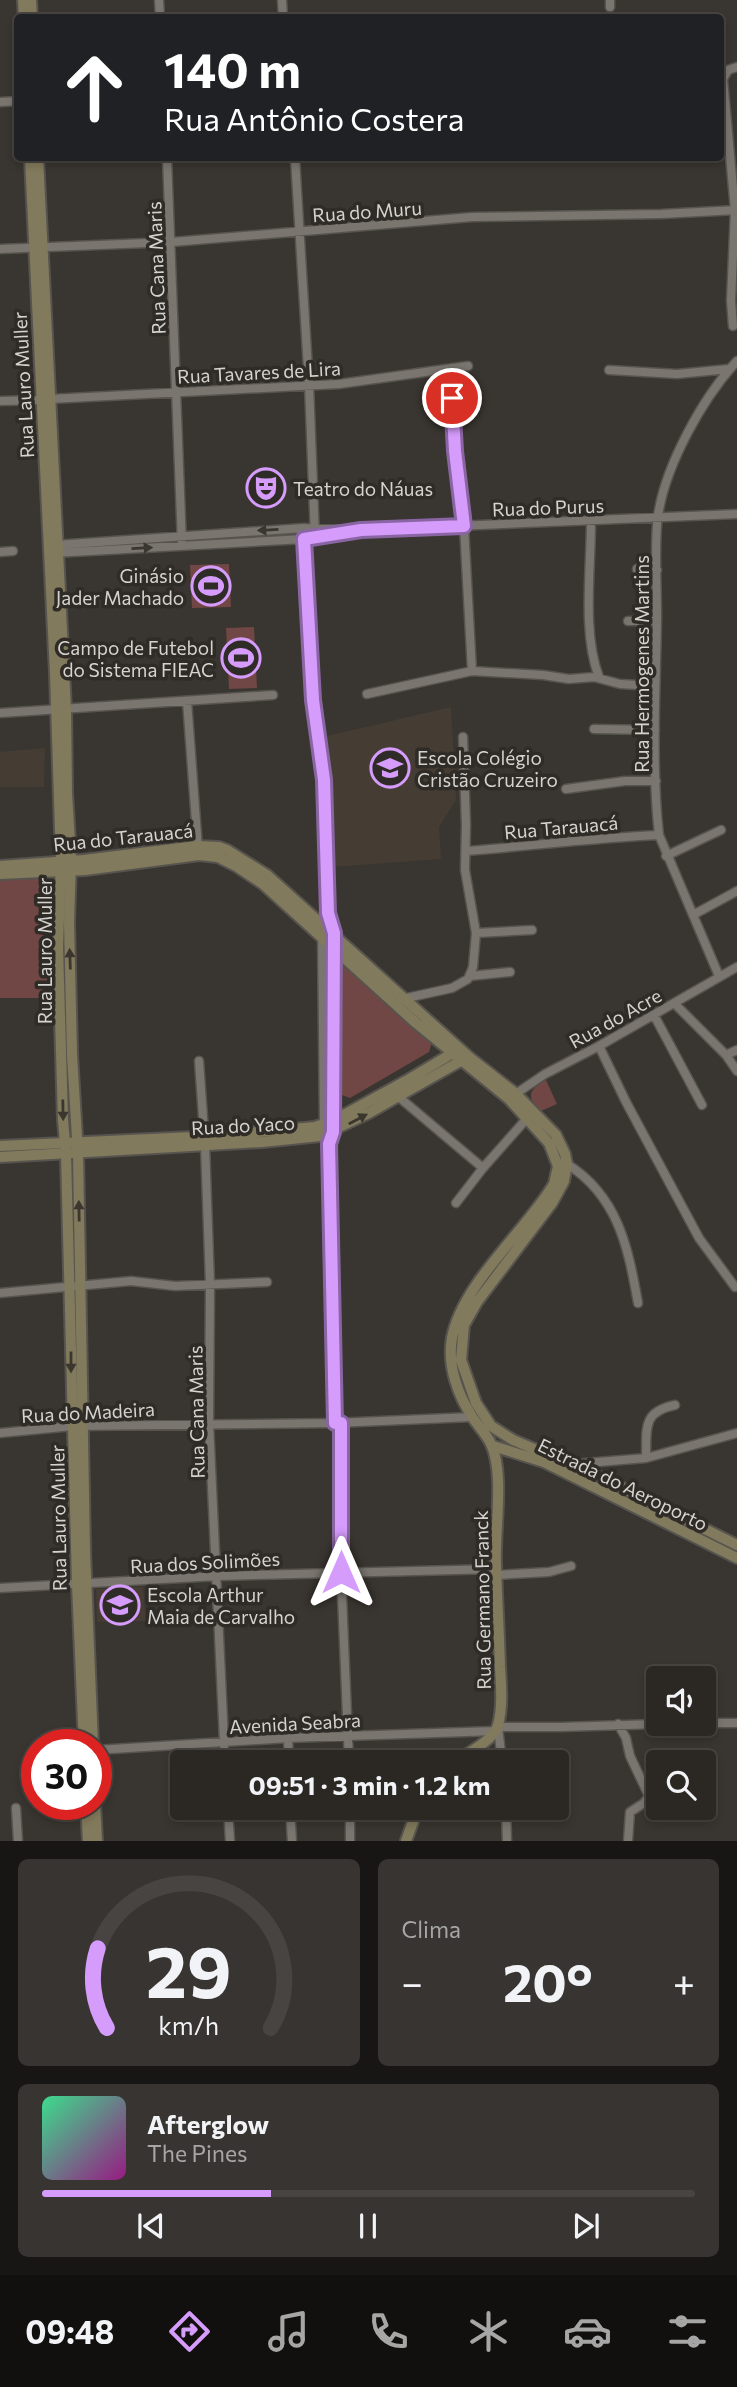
<!DOCTYPE html>
<html lang="pt">
<head>
<meta charset="utf-8">
<style>
	body { margin:0; font-family:Commissioner,sans-serif; background:#373431; color:#f1f3f6; height:100vh; display:flex; flex-direction:column; font-size:26px; white-space:nowrap }
	* { box-sizing:border-box; margin:0 }
	p { font-size:23px; color:#a6a6a6 }
	.icon { flex:none; width:38px; height:38px; fill:none; stroke:currentColor; stroke-width:2; stroke-linecap:round; stroke-linejoin:round }
	.map { position:relative; height:1841px; overflow:hidden }
	.details { display:flex; flex-direction:column; gap:18px; padding:18px; background:#181614; flex:1 }
	.details>* { flex:none }
	.hud { position:absolute; left:14px; top:14px; width:710px; height:147px; border-radius:7px; box-shadow:0 4px 10px #0003,0 0 0 2px #474441; background:#202124; color:#fff; overflow:hidden }
	.buttons { position:absolute; left:646px; top:1666px; display:grid; gap:14px }
	.buttons a { display:grid; place-items:center; width:70px; height:70px; border-radius:7px; background:#2b2824; box-shadow:0 4px 10px #0003,0 0 0 2px #474441; font-size:35px }
	.speed { position:absolute; left:21px; top:1729px; display:flex; gap:14px; font-size:35px; font-weight:700; text-align:center }
	.speed>* { display:grid; place-content:center; width:91px; height:91px; border-radius:50%; background:#2b2824; box-shadow:0 4px 10px #0003,0 0 0 2px #474441; line-height:1 }
	.speed .limit { border:10px solid #d22; background:#fff; color:#111 }
	.pin { position:absolute; display:grid; place-items:center; width:60px; height:60px; color:#fff; margin:-30px; border:4px solid #fff; border-radius:50%; box-shadow:0 2px 7px #0007 }
	.me { position:absolute; width:77px; margin:-38px; rotate:0deg; stroke-linejoin:round; filter:drop-shadow(0 0 5px #0008) }
	.turn { display:flex; align-items:center; gap:24px; height:147px; padding:0 35px; font-size:32px }
	.turn .icon { width:91px; height:91px; stroke-width:2.5 }
	.turn b { display:block; font-size:49px; line-height:60px }
	.big { font-size:52px; font-weight:700; line-height:1.1 }
	.details .tile { flex:1; display:flex; flex-direction:column; justify-content:center; gap:10px; min-width:0; padding:0 24px; border-radius:10px; background:#373431 }
	.details .dial { align-items:center; gap:0 }
	.dial svg { height:182px; overflow:visible; fill:none; stroke:#474441; stroke-width:7; stroke-linecap:round; text-anchor:middle }
	.dial text { fill:#f1f3f6; stroke:none }
	.song { display:flex; align-items:center; gap:21px }
	.cover { width:84px; height:84px; border-radius:10px; background:linear-gradient(135deg,hsl(150 70% 55%),hsl(310 70% 35%)) }
	.played { height:7px; border-radius:4px; background:linear-gradient(90deg,#d59cfb 35%,#474441 35%) }
	.keys { display:flex; justify-content:space-around; direction:ltr }
	.heat { display:flex; justify-content:space-between; align-items:center; font-size:38px; direction:ltr }
	.details .tiles { flex:1; display:grid; gap:18px; grid-template-columns:1fr 1fr }
	.tile:last-child { grid-column:span 2 }
	.trip { position:absolute; left:170px; top:1750px; width:399px; height:70px; border-radius:7px; background:#2b2824; box-shadow:0 4px 10px #0003,0 0 0 2px #474441; font-weight:700; line-height:70px; text-align:center }
	.tab-bar { display:flex; height:112px; justify-content:space-around; align-items:center; background:#11100e; color:#a6a6a6 }
	.tab-bar .icon { width:49px; height:49px }
	.tab-bar .selected { color:#d59cfb }
	.tab-bar b { font-size:32px; color:#f1f3f6 }
	.map>svg:first-child { display:block }
	.built { fill:#453d33 }
	.green { fill:#704744 }
	.lines { fill:none; stroke-linecap:round; stroke-linejoin:round }
	.street-casing { stroke:#57544f; stroke-width:11 }
	.secondary-casing { stroke:#57544f; stroke-width:14 }
	.street { stroke:#7a756f; stroke-width:8 }
	.secondary { stroke:#827a5c; stroke-width:10 }
	.oneway { fill:#3a3631 }
	.oneway2 { fill:#3b372e }
	.route-casing { stroke:#8a65a3; stroke-width:18 }
	.route { stroke:#d59cfb; stroke-width:12 }
	.labels { text-anchor:middle; dominant-baseline:central; stroke-width:7; stroke-linejoin:round; paint-order:stroke }
	.street-label { font-size:19px; fill:#d5d3cf; stroke:#2f2b26 }
	.poi-label { font-size:19px; fill:#d5d3cf; stroke:#2f2b26; text-anchor:start }
</style>
</head>
<body>
<div class="map">
<svg width="737" height="1841" viewBox="0 0 737 1841">
	<rect width="100%" height="100%" fill="#393530"/>
	<!-- built -->
	<path class="built" d="M 451,707 L 456,800 L 439,827 L 441,859 L 331,867 L 323,737 Z
		M 45,748 L 44,787 L 0,787 L 0,752 Z
		M 143,1587 L 146,1621 L 97,1622 L 96,1589 Z"/>
	<!-- green -->
	<path class="green" d="M 229,564 L 231,607 L 192,608 L 190,565 Z
		M 254,627 L 257,688 L 229,689 L 226,628 Z
		M 53,872 L 57,998 L 0,998 L 0,875 Z
		M 338,956 L 432,1042 L 429,1052 L 350,1098 L 342,1095 L 334,962 Z
		M 546,1080 L 557,1104 L 541,1111 C 525,1096 529,1090 546,1080 Z"/>
	<g class="lines">
		<!-- street casing -->
		<g class="street-casing">
			<path id="street" d="M 159,0 L 160,18
				M 282,0 L 283,18
				M 610,7 L 610,0
				M 0,102 L 18,101
				M 167,158 L 182,545
				M 295,158 L 309,385 L 315,537
				M 0,249 L 172,242 L 472,217 L 661,214 L 737,210
				M 733,326 L 731,301 L 735,210 L 723,79 L 728,70 L 737,67
				M 452,368 L 453,427 L 464,526 L 472,671
				M 609,370 L 677,374 L 729,369
				M 50,399 L 339,384 L 468,366
				M 0,401 L 41,400
				M 591,521 C 591,570 582,633 599,677
				M 304,528 L 313,700 L 324,781 L 328,913 L 334,933 L 332,947 L 333,1132 L 329,1144 L 335,1423
				M 55,545 L 304,528 L 361,530 L 737,514
				M 0,552 L 13,551
				M 54,553 L 304,539 L 341,533
				M 637,569 L 657,570
				M 628,621 L 657,621
				M 367,694 L 472,671 L 543,675 L 569,679 L 594,677 L 620,684 L 655,686
				M 187,701 L 198,848
				M 0,713 L 273,695
				M 594,729 L 655,730
				M 566,789 L 625,781 L 656,781
				M 466,851 C 530,846 594,838 659,835
				M 666,856 L 721,830
				M 693,915 L 737,891
				M 476,933 L 532,930
				M 322,936 L 324,1126
				M 470,976 L 510,972
				M 719,976 L 659,835 C 651,763 656,689 657,617 C 657,586 654,544 658,516 C 665,466 703,397 737,361
				M 402,999 L 452,988 L 468,979 L 473,967 L 476,933 L 465,870 L 466,825 L 463,737
				M 674,1003 L 726,1055 L 737,1071
				M 654,1015 L 702,1105
				M 599,1046 L 626,1102 L 699,1238 L 735,1287
				M 726,1055 L 737,1050
				M 199,1061 L 205,1145 L 210,1284 L 209,1424 L 225,1762
				M 394,1093 L 483,1168
				M 511,1097 L 545,1074 L 599,1046 L 737,967
				M 567,1164 C 618,1196 628,1247 638,1303
				M 456,1203 L 483,1168 L 529,1116
				M 0,1293 L 131,1281 L 175,1286 L 267,1282
				M 341,1423 L 341,1572 L 349,1762
				M 0,1433 L 73,1426 L 335,1423 L 472,1417
				M 646,1458 C 647,1430 641,1412 675,1405
				M 574,1464 L 646,1458 L 737,1433
				M 497,1575 L 549,1572 L 571,1566
				M 0,1588 L 218,1576 L 496,1569
				M 704,1723 L 737,1723
				M 618,1724 L 626,1738 L 630,1756 L 649,1796 L 644,1803 L 630,1812 L 628,1841
				M 288,1738 L 289,1762
				M 96,1750 L 288,1738 L 495,1731
				M 502,1762 L 498,1727 L 561,1727 L 658,1724
				M 16,1808 L 18,1841
				M 228,1808 L 230,1841
				M 290,1808 L 292,1841
				M 350,1808 L 350,1841
				M 506,1808 L 507,1841"/>
		</g>
		<!-- secondary casing -->
		<g class="secondary-casing">
			<path id="secondary" d="M 23,0 L 24,18
				M 31,0 L 32,18
				M 30,158 L 55,673 L 61,861 L 58,947 L 63,1120 L 66,1154 L 77,1584 L 84,1745
				M 38,158 L 66,710 L 67,793 L 71,860 L 69,922 L 72,1055 L 78,1154 L 85,1552 L 93,1745
				M 0,866 L 84,860 L 197,846 L 219,847 L 227,850 L 267,875 L 469,1057 L 515,1093 L 556,1135 L 565,1154 L 567,1164 L 564,1181 L 552,1203 L 477,1302 L 464,1325 L 461,1360 L 476,1403 L 491,1426 L 513,1440 L 596,1475 L 737,1545
				M 0,874 L 85,870 L 199,855 L 218,857 L 236,866 L 263,884 L 416,1023 L 509,1099 L 549,1143 L 558,1166 L 554,1184 C 525,1232 462,1284 452,1338 C 447,1365 458,1396 473,1418 C 479,1427 487,1435 491,1444 C 505,1474 494,1532 496,1566 C 497,1599 499,1633 500,1667 C 501,1685 503,1706 498,1725 C 493,1741 468,1753 454,1762
				M 0,1146 L 215,1136 L 315,1127 L 333,1121 L 406,1081 L 458,1050
				M 0,1157 L 262,1142 L 320,1136 L 369,1113 L 466,1058
				M 493,1446 L 544,1462 L 737,1558
				M 86,1804 L 88,1841
				M 95,1804 L 97,1841
				M 406,1841 L 418,1808"/>
		</g>
		<!-- street -->
		<use href="#street" class="street"/>
		<!-- secondary -->
		<use href="#secondary" class="secondary"/>
	</g>
	<!-- one-way arrows -->
	<defs><path id="oneway-solid" d="M-6-.8H1V-3.2L6.5 0L1 3.2V.8H-6Z" transform="scale(1.75)"/></defs>
	<g class="oneway">
		<use href="#oneway-solid" transform="translate(268 530) rotate(177)"/>
		<use href="#oneway-solid" transform="translate(142 548) rotate(-3)"/>
	</g>
	<g class="oneway2">
		<use href="#oneway-solid" transform="translate(70 959) rotate(-92)"/>
		<use href="#oneway-solid" transform="translate(63 1110) rotate(89)"/>
		<use href="#oneway-solid" transform="translate(358 1119) rotate(-28)"/>
		<use href="#oneway-solid" transform="translate(79 1211) rotate(-91)"/>
		<use href="#oneway-solid" transform="translate(71 1362) rotate(90)"/>
	</g>
	<g class="lines">
		<!-- route casing -->
		<g class="route-casing">
			<path id="route" d="M 341,1572 L 341,1423 L 335,1423 L 329,1144 L 333,1132 L 334,933 L 328,913 L 324,780 L 313,700 L 304,539 L 361,530 L 464,526 L 455,451 L 452,398"/>
		</g>
		<!-- route -->
		<use href="#route" class="route"/>
	</g>
	<!-- icons -->
	<defs>
		<g id="theatre-ring" transform="scale(2.0125)"><circle r="9.5" fill="#2f2b26" stroke="#d59cfb" stroke-width="1.5"/><path d="M-5-5.5Q0-4 5-5.5V0Q5 5 0 6Q-5 5-5 0ZM-3.3-2.5H-1v1.5H-3.3ZM1-2.5H3.3v1.5H1ZM-2.8 1Q0 5.5 2.8 1Z" fill="#d59cfb"/></g>
		<g id="stadium-ring" transform="scale(2.0125)"><circle r="9.5" fill="#2f2b26" stroke="#d59cfb" stroke-width="1.5"/><path d="M0-5a6.5 5 0 1 0 0 10a6.5 5 0 1 0 0-10ZM-3.5-1.8h7v3.6h-7Z" fill="#d59cfb"/></g>
		<g id="school-ring" transform="scale(2.0125)"><circle r="9.5" fill="#2f2b26" stroke="#d59cfb" stroke-width="1.5"/><path d="M0-5L7-2L0 1L-7-2ZM-4 1L0 2.5L4 1V4Q0 6-4 4Z" fill="#d59cfb"/></g>
	</defs>
	<g fill-rule="evenodd">
		<use href="#theatre-ring" x="266" y="488"/>
		<use href="#stadium-ring" x="211" y="586"/>
		<use href="#stadium-ring" x="241" y="658"/>
		<use href="#school-ring" x="390" y="768"/>
		<use href="#school-ring" x="120" y="1605"/>
	</g>
	<g class="labels">
		<!-- street labels -->
		<g class="street-label">
			<text transform="translate(367 211) rotate(-4)">Rua do Muru</text>
			<text transform="translate(156 268) rotate(-92)">Rua Cana Maris</text>
			<text transform="translate(259 372) rotate(-3)">Rua Tavares de Lira</text>
			<text transform="translate(23 385) rotate(-93)">Rua Lauro Muller</text>
			<text transform="translate(548 507) rotate(-2)">Rua do Purus</text>
			<text transform="translate(641 664) rotate(-90)">Rua Hermogenes Martins</text>
			<text transform="translate(561 827) rotate(-5)">Rua Tarauacá</text>
			<text transform="translate(123 837) rotate(-6)">Rua do Tarauacá</text>
			<text transform="translate(44 951) rotate(-90)">Rua Lauro Muller</text>
			<text transform="translate(615 1018) rotate(-29)">Rua do Acre</text>
			<text transform="translate(243 1125) rotate(-3)">Rua do Yaco</text>
			<text transform="translate(88 1412) rotate(-3)">Rua do Madeira</text>
			<text transform="translate(196 1412) rotate(-91)">Rua Cana Maris</text>
			<text transform="translate(623 1484) rotate(26)">Estrada do Aeroporto</text>
			<text transform="translate(58 1518) rotate(-91)">Rua Lauro Muller</text>
			<text transform="translate(205 1562) rotate(-3)">Rua dos Solimões</text>
			<text transform="translate(482 1600) rotate(-91)">Rua Germano Franck</text>
			<text transform="translate(295 1723) rotate(-3)">Avenida Seabra</text>
		</g>
		<!-- poi labels -->
		<g class="poi-label">
			<text x="293" y="488">Teatro do Náuas</text>
			<text x="184" y="575" text-anchor="end">Ginásio<tspan x="184" dy="22">Jader Machado</tspan></text>
			<text x="214" y="647" text-anchor="end">Campo de Futebol<tspan x="214" dy="22">do Sistema FIEAC</tspan></text>
			<text x="417" y="757">Escola Colégio<tspan x="417" dy="22">Cristão Cruzeiro</tspan></text>
			<text x="147" y="1594">Escola Arthur<tspan x="147" dy="22">Maia de Carvalho</tspan></text>
		</g>
	</g>
</svg>
<div class="buttons">
<a><svg class="icon" aria-label="sound" viewBox="0 0 24 24"><path d="M4 9h4l5-4v14l-5-4H4zM17 9q2 3 0 6"/></svg></a>
<a><svg class="icon" aria-label="search" viewBox="0 0 24 24"><circle cx="10" cy="10" r="6"/><path d="M15 15l6 6"/></svg></a>
</div>
<div class="speed"><div class="limit">30</div></div>
<div class="pin" style="left:452px;top:398px;background:#d93025"><svg class="icon" aria-label="arrive" viewBox="0 0 24 24"><path d="M6 21V4h12l-3 4 3 4H6"/></svg></div>
<svg class="me" style="left:341px;top:1572px" viewBox="-20 -20 40 40"><path d="M0-17L14 15 0 8-14 15z" fill="#d59cfb" stroke="#fff" stroke-width="4"/></svg>
<div class="trip">09:51 · 3 min · 1.2 km</div>
<div class="hud">
<div class="turn"><svg class="icon" aria-label="ahead" viewBox="0 0 24 24"><path d="M12 20V5M6 11l6-6 6 6"/></svg><div><b>140 m</b>Rua Antônio Costera</div></div>
</div>
</div>
<section class="details">
<div class="tiles">
<div class="tile dial"><svg viewBox="0 0 100 80">
<path d="M14 69A42 42 0 1 1 86 69"/>
<path d="M14 69A42 42 0 0 1 10 34" stroke="#d59cfb"/>
<text x="50" y="56" font-size="32" font-weight="700">29</text>
<text x="50" y="72" font-size="11">km/h</text>
</svg></div>
<div class="tile"><p>Clima</p>
<div class="heat"><a>−</a><b class="big">20°</b><a>+</a></div>
</div>
<div class="tile">
<div class="song"><i class="cover"></i><div><b>Afterglow</b><p>The Pines</p></div></div>
<div class="played"></div>
<div class="keys"><svg class="icon" aria-label="previous" viewBox="0 0 24 24"><path d="M18 5L8 12l10 7zM5 5v14"/></svg><svg class="icon" aria-label="pause" viewBox="0 0 24 24"><path d="M8 5v14M16 5v14"/></svg><svg class="icon" aria-label="next" viewBox="0 0 24 24"><path d="M6 5l10 7-10 7zM19 5v14"/></svg></div>
</div>
</div>
</section>
<nav class="tab-bar">
<b>09:48</b>
<svg class="icon selected" aria-label="directions" viewBox="0 0 24 24"><path d="M12 3l9 9-9 9-9-9zM9 14v-3h6M13 9l2 2-2 2"/></svg>
<svg class="icon" aria-label="music" viewBox="0 0 24 24"><path d="M9 18V5l10-2v13"/><circle cx="6" cy="18" r="3"/><circle cx="16" cy="16" r="3"/></svg>
<svg class="icon" aria-label="phone" viewBox="0 0 24 24"><path d="M5 4h4l2 5-3 2q2 4 5 5l2-3 5 2v4C11 20 4 13 5 4z"/></svg>
<svg class="icon" aria-label="climate" viewBox="0 0 24 24"><path d="M12 3v18M4 7l16 10M4 17L20 7"/></svg>
<svg class="icon" aria-label="car" viewBox="0 0 24 24"><path d="M5 17H2v-5l4-1 3-4h7l3 4 3 1v5h-3M9 17h6M6 11h13"/><circle cx="7" cy="17" r="2"/><circle cx="17" cy="17" r="2"/></svg>
<svg class="icon" aria-label="filters" viewBox="0 0 24 24"><path d="M4 7h16M4 17h16"/><circle cx="9" cy="7" r="2"/><circle cx="15" cy="17" r="2"/></svg>
</nav>
</body>
</html>
